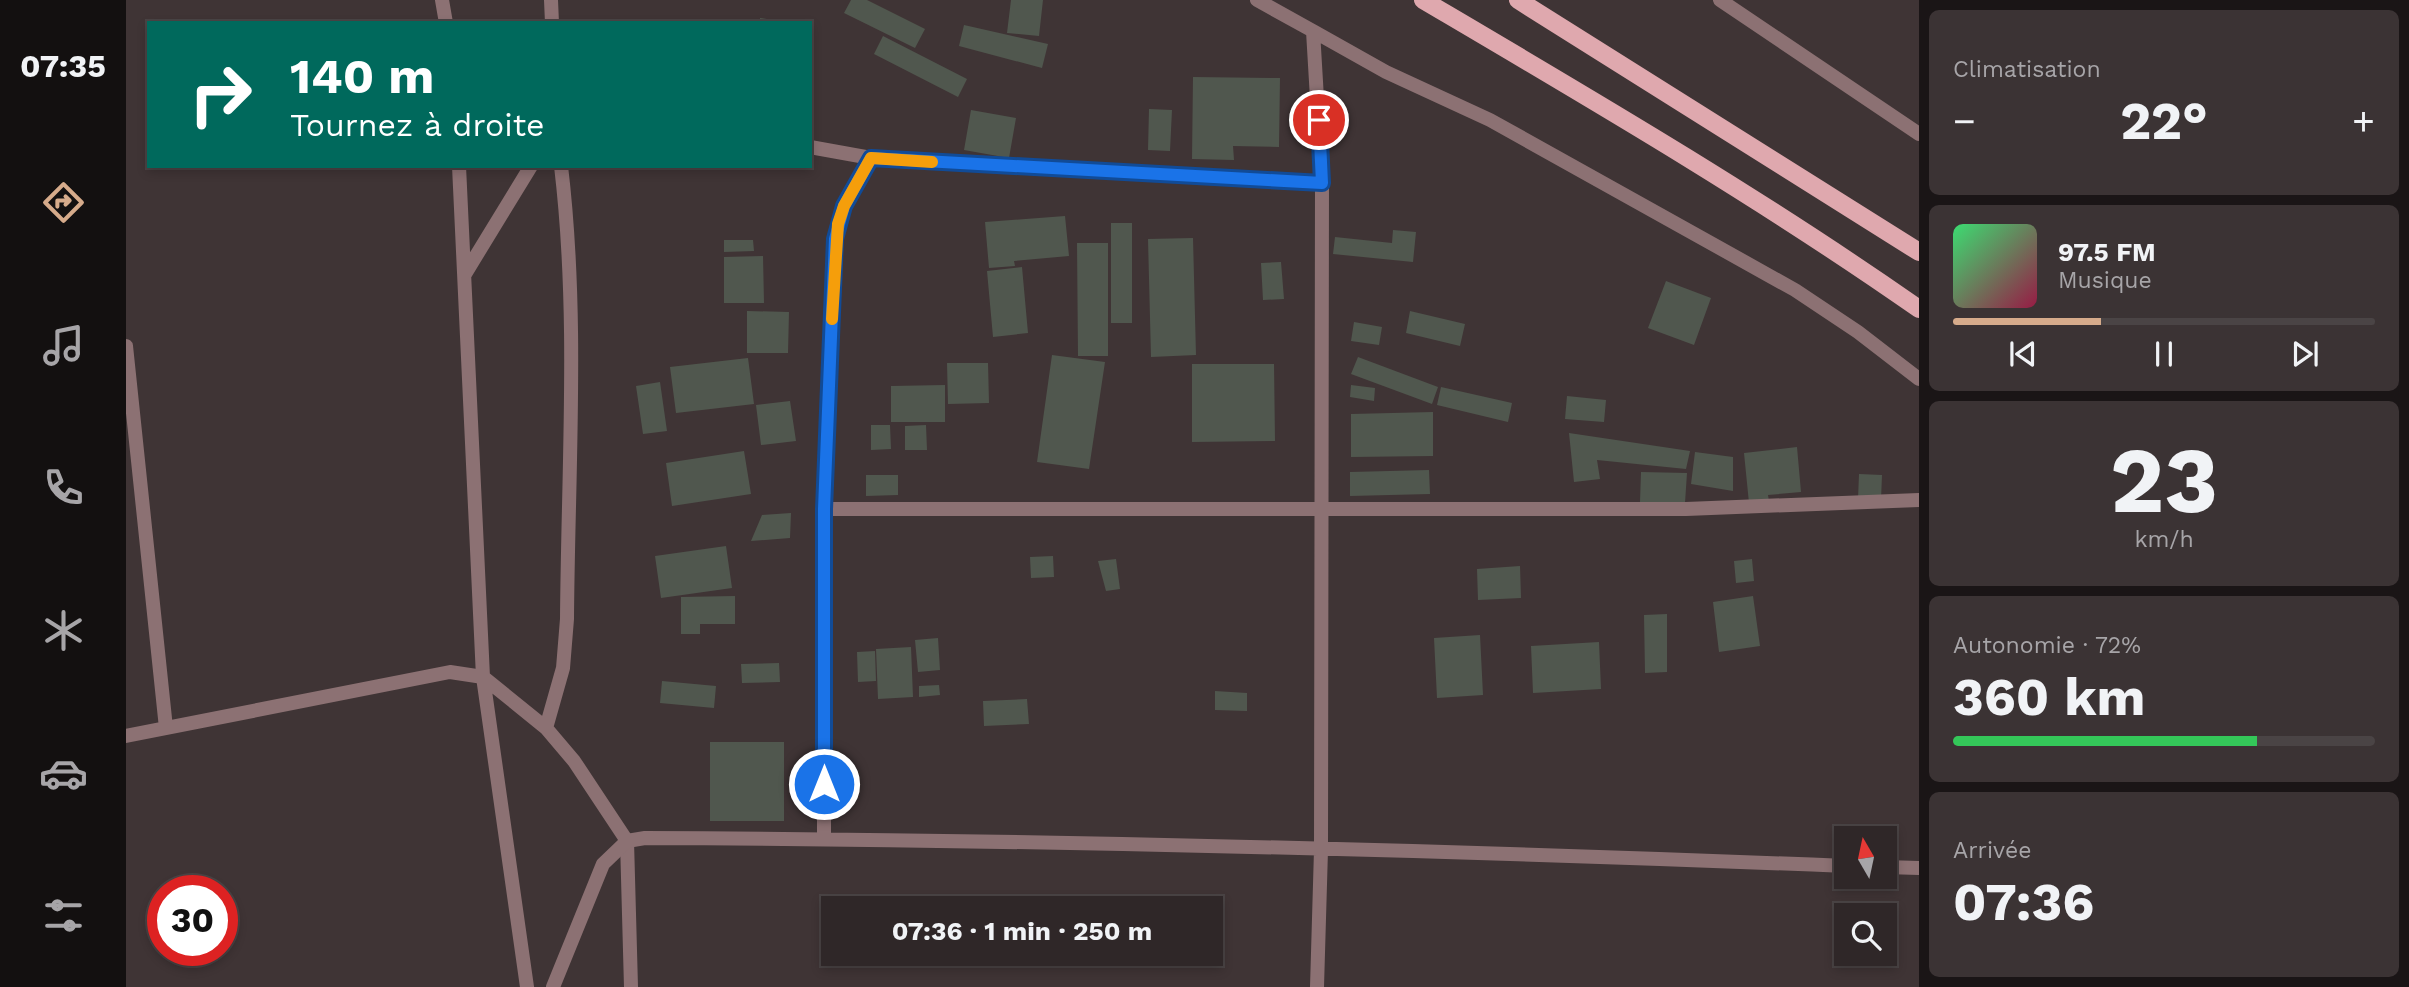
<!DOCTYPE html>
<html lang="fr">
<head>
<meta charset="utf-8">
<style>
	body { margin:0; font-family:"Work Sans",sans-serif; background:#3b3334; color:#f1f3f6; height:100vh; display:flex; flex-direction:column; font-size:26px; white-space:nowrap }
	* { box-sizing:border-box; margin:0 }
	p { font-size:23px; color:#a7a5a8 }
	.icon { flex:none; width:38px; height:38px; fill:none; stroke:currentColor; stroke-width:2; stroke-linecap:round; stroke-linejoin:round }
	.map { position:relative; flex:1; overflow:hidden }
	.panel { display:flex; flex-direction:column; gap:10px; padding:10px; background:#1a1516; width:490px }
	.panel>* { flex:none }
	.guide { position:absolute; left:21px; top:21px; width:665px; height:147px; border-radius:0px; box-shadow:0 4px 10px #0003,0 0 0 2px #4a4445; background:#00695c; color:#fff; overflow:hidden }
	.needle { width:46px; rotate:351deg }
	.tools { position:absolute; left:1708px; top:826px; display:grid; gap:14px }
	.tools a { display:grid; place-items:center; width:63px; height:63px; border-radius:0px; background:#2f2728; box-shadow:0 4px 10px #0003,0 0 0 2px #4a4445; font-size:35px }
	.speed { position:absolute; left:21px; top:875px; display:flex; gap:14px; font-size:35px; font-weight:700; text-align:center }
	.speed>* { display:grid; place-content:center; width:91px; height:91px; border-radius:50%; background:#2f2728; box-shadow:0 4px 10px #0003,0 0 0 2px #4a4445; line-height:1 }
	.speed .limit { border:10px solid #d22; background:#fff; color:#111 }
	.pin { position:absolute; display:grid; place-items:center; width:60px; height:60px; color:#fff; margin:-30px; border:4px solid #fff; border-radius:50%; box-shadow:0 2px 7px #0007 }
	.me { position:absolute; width:77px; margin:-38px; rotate:0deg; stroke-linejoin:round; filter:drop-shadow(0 0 5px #0008) }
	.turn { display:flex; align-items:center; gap:24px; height:147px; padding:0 28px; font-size:32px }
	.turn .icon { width:91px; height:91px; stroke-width:2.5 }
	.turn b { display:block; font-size:49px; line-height:60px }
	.big { font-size:52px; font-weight:700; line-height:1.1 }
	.panel .widget { flex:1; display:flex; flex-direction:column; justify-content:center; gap:10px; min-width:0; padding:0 24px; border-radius:10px; background:#3b3334 }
	.panel .dial { align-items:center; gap:0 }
	.dial b { font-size:91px; line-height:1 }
	.song { display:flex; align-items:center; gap:21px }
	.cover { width:84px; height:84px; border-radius:10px; background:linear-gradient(135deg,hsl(140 70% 55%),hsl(340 70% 35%)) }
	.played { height:7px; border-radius:4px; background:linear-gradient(90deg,#d6ab8b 35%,#4a4445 35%) }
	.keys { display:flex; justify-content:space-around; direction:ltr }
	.heat { display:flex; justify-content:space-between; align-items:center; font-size:38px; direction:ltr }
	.charge { height:10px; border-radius:5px; background:linear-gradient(90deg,#34c759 72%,#4a4445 0) }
	.trip { position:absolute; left:695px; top:896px; width:402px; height:70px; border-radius:0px; background:#2f2728; box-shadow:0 4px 10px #0003,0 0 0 2px #4a4445; font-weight:700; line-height:70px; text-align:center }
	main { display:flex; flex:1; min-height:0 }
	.tab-bar { display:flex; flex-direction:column; width:126px; justify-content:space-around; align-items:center; background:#131010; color:#a7a5a8 }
	.tab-bar .icon { width:49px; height:49px }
	.tab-bar .selected { color:#d6ab8b }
	.tab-bar b { font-size:32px; color:#f1f3f6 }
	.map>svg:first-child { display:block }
	.building { fill:#50574e }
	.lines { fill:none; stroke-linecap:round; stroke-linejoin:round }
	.service { stroke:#8c7173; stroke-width:14 }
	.minor { stroke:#8c7173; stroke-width:14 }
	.primary { stroke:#dfa8ae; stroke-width:18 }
	.route-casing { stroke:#114b97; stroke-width:18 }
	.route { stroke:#1a73e8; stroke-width:12 }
	.slow { stroke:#f59e0b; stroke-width:12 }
</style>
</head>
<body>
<main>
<nav class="tab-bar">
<b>07:35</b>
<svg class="icon selected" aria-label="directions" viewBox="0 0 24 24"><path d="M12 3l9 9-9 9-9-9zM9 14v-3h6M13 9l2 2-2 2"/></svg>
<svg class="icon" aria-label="music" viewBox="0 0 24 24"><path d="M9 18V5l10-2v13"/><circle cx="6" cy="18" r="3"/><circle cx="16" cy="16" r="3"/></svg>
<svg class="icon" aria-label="phone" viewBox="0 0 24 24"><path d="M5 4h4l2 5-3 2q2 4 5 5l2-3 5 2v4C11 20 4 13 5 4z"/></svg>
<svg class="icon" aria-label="climate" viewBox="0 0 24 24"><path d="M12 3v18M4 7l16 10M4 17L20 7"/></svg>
<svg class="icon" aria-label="car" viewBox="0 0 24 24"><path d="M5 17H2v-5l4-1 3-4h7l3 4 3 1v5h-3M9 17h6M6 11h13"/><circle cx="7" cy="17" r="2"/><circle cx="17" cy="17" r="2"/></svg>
<svg class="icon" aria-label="filters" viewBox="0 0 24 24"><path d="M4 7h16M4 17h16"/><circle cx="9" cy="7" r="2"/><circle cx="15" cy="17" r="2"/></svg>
</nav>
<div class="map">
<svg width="1793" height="987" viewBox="0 0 1793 987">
	<rect width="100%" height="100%" fill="#3f3435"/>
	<!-- building -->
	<path class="building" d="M 725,0 L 741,0 L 799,29 L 789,48 L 718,13 Z
		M 885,0 L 917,0 L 913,36 L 881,33 Z
		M 634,18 L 654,21 L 654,23 L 634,23 Z
		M 838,25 L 922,44 L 916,68 L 833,46 Z
		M 757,36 L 841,79 L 832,97 L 748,54 Z
		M 1067,77 L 1154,78 L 1153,147 L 1107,146 L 1108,160 L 1066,159 Z
		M 1023,109 L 1046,110 L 1044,151 L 1022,150 Z
		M 845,110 L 890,118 L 883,158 L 838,150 Z
		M 939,216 L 943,256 L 888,261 L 889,266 L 863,268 L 859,222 Z
		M 985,223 L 1006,223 L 1006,323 L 985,323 Z
		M 1267,230 L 1290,232 L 1287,262 L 1207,254 L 1209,237 L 1266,243 Z
		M 1067,238 L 1070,355 L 1025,357 L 1022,239 Z
		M 598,240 L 627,240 L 628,251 L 598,252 Z
		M 951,243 L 982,243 L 982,356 L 952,356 Z
		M 637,256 L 638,303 L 598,303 L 598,257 Z
		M 1155,262 L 1158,299 L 1137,300 L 1135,263 Z
		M 896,267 L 902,333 L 867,337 L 861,271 Z
		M 1540,281 L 1585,298 L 1568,345 L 1522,328 Z
		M 621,311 L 663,312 L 662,353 L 621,353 Z
		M 1284,311 L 1339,324 L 1334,346 L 1280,333 Z
		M 1228,322 L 1256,327 L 1253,345 L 1225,341 Z
		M 926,355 L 979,362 L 963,469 L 911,462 Z
		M 1232,357 L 1312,387 L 1306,404 L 1225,374 Z
		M 622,358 L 628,404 L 550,413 L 544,367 Z
		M 821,363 L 862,363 L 863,403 L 822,404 Z
		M 1066,364 L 1148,364 L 1149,441 L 1066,442 Z
		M 534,382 L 541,431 L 517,434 L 510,386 Z
		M 819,385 L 819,422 L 765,422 L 765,386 Z
		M 1225,385 L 1249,388 L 1248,401 L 1224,397 Z
		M 1315,387 L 1386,403 L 1382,422 L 1311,405 Z
		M 1441,396 L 1480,400 L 1478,422 L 1439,419 Z
		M 664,401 L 670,441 L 635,445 L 630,405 Z
		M 1307,412 L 1307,456 L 1225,457 L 1225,414 Z
		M 745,425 L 764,425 L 765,449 L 745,450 Z
		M 800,425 L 801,450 L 779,450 L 779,426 Z
		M 1443,433 L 1564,451 L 1560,469 L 1471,460 L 1474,479 L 1448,482 Z
		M 1671,447 L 1675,492 L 1642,495 L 1643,501 L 1623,503 L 1618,453 Z
		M 618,451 L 625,494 L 546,506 L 540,463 Z
		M 1569,452 L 1607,457 L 1607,491 L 1565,484 Z
		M 1303,470 L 1304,494 L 1224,496 L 1224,472 Z
		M 1515,472 L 1561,473 L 1559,503 L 1514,502 Z
		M 1733,474 L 1756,475 L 1755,500 L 1732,499 Z
		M 740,475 L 772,475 L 772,495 L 740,496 Z
		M 665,513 L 664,538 L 625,541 L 636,515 Z
		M 600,546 L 606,588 L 535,598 L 529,556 Z
		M 927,556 L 928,577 L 905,578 L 904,557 Z
		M 990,559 L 994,589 L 980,591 L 972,561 Z
		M 1626,559 L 1628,581 L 1610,583 L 1608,561 Z
		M 1394,566 L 1395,598 L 1352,600 L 1351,569 Z
		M 609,596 L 609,624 L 574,624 L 574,634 L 555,634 L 555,597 Z
		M 1627,596 L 1634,646 L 1593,652 L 1587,602 Z
		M 1541,614 L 1541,672 L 1519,673 L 1518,615 Z
		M 1354,635 L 1357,695 L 1311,698 L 1308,638 Z
		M 812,638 L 814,670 L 792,672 L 789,640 Z
		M 1473,642 L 1475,689 L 1407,693 L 1405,646 Z
		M 785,647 L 787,697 L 752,699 L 750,649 Z
		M 749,651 L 750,681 L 732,682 L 731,652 Z
		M 653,663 L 654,682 L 616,683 L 615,664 Z
		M 536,681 L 590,686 L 588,708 L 534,703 Z
		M 813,685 L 814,695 L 793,697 L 793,686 Z
		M 1089,691 L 1121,693 L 1121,711 L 1089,710 Z
		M 901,699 L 903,724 L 858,726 L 857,701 Z
		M 584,742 L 658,742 L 658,821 L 584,821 Z"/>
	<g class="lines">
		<!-- service -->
		<path class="service" d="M 501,841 L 505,987"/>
		<!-- minor -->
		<path class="minor" d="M 316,0 L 320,23
			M 425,0 L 426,23
			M 1131,0 L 1187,31
			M 1594,0 L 1793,134
			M 684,147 L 745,158
			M 333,166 L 357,677 L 401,987
			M 339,274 L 405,166
			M 0,346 L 40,728
			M 698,509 L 1560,509 L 1793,500
			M 420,728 L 437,668 L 441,619 C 442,469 453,316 435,166
			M 0,736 L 324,672 L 357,677 L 420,728 L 448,761 L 501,841 L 519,838 C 920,840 1320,850 1720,866
			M 698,839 L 698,509 L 710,239 L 718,206 L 745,158 L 1196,183
			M 1759,867 L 1793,868
			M 427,987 L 477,864 L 501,841
			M 1191,987 L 1195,850 L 1196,183 L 1187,31 L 1260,72 L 1364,120 L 1669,290 L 1732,332 L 1793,379"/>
		<!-- primary -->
		<path class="primary" d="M 1297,0 C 1465,99 1633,197 1793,309
			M 1392,0 L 1793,252"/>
	</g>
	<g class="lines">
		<!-- route casing -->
		<g class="route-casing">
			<path id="route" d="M 698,784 L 698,509 L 709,239 L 718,206 L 745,158 L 1196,183 L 1193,120"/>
		</g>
		<!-- route -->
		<use href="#route" class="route"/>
		<!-- slow -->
		<path class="slow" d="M 706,319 L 712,224 L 718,206 L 745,158 L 806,162"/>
	</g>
</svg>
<div class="tools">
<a><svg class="needle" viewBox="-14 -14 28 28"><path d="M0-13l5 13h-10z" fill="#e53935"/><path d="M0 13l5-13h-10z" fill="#a7a5a8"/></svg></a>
<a><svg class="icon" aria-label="search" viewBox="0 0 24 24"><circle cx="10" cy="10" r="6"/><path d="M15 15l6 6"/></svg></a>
</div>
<div class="speed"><div class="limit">30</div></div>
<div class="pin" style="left:1193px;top:120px;background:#d93025"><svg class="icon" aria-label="arrive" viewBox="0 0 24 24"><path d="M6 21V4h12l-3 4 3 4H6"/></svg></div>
<svg class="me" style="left:698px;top:784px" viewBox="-20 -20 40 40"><circle r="17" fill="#1a73e8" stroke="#fff" stroke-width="3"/><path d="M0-11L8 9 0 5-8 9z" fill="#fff"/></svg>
<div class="trip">07:36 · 1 min · 250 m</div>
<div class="guide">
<div class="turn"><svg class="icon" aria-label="right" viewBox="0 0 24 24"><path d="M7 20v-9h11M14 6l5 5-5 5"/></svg><div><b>140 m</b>Tournez à droite</div></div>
</div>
</div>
<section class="panel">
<div class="widget"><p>Climatisation</p>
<div class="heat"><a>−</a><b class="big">22°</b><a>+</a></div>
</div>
<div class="widget">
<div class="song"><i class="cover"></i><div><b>97.5 FM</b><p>Musique</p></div></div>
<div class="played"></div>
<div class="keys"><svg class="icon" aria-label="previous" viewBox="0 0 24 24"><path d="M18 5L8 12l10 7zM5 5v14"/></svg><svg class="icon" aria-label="pause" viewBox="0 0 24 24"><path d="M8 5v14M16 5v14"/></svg><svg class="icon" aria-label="next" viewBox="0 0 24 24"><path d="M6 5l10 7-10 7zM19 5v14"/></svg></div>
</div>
<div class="widget dial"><b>23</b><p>km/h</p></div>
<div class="widget"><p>Autonomie · 72%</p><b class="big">360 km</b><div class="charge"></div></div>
<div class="widget"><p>Arrivée</p><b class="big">07:36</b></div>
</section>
</main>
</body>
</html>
